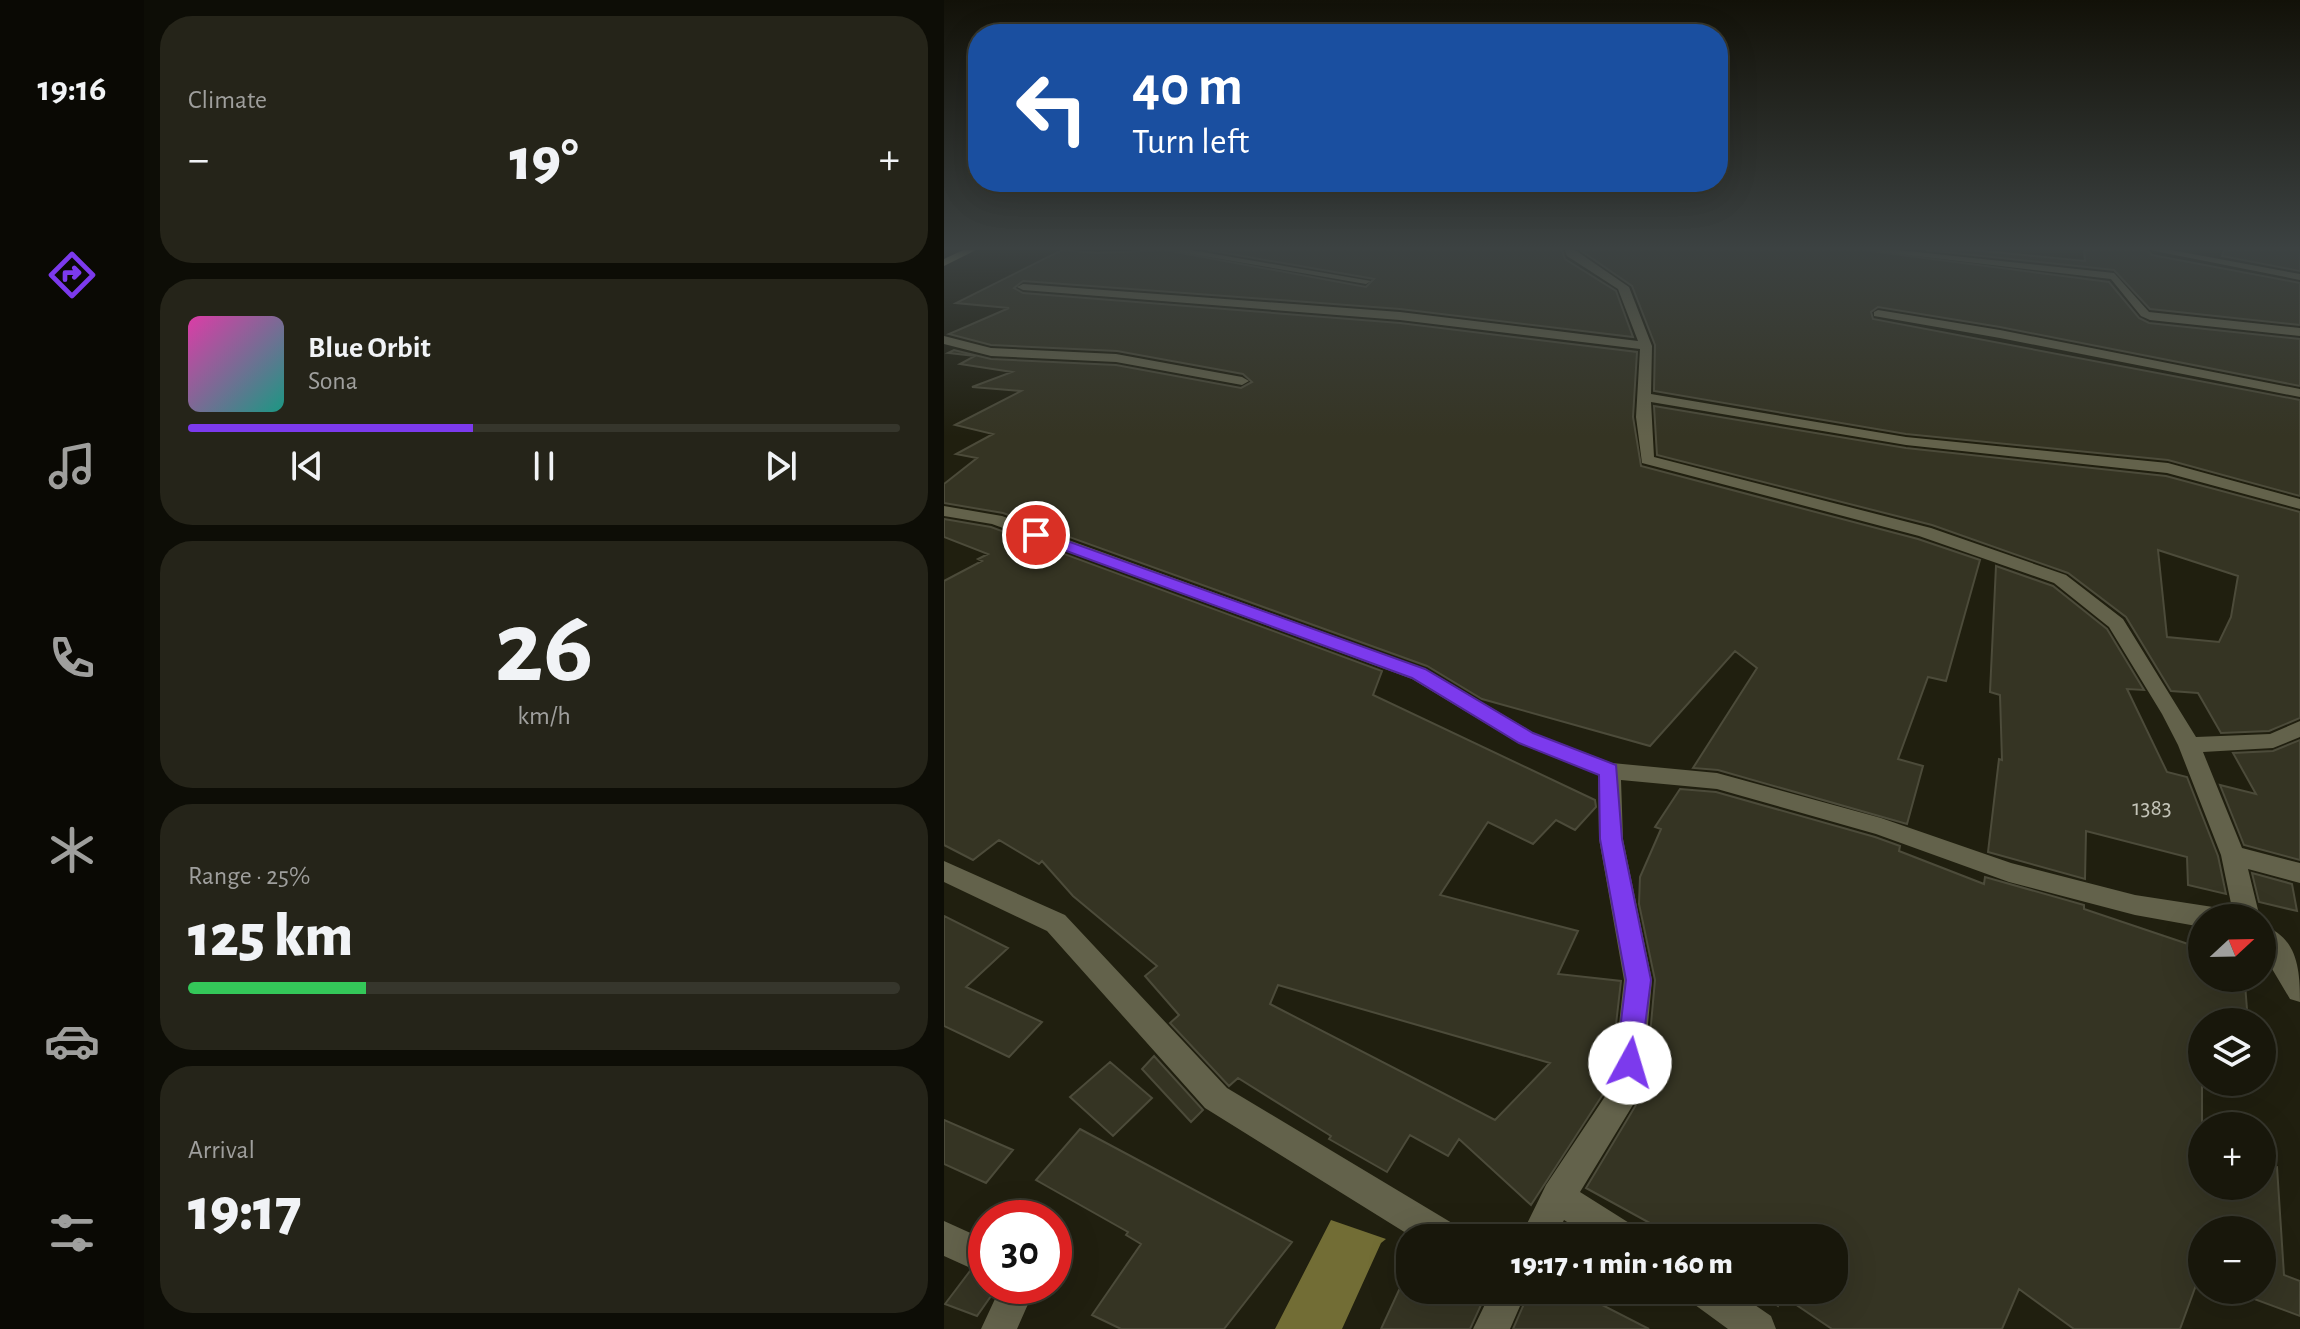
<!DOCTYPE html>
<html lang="en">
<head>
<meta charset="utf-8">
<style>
	body { margin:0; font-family:"Alegreya Sans",sans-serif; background:#252419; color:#f1f3f6; height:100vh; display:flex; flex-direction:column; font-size:30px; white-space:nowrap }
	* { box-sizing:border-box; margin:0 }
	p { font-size:26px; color:#9f9f9d }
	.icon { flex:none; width:44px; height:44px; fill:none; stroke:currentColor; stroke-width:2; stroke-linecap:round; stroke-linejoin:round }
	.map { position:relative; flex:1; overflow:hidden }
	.side { display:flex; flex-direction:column; gap:16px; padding:16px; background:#0d0d06; width:800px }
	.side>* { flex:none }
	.top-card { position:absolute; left:24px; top:24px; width:760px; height:168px; border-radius:32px; box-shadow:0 8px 32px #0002,0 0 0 2px #36362c; background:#1a4fa0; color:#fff; overflow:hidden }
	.needle { width:52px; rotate:68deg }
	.buttons { position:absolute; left:1244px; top:904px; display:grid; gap:16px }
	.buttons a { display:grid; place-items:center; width:88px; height:88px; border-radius:50%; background:#18170b; box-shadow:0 8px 32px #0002,0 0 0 2px #36362c; font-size:40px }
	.speed { position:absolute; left:24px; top:1200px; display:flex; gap:16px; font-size:40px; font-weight:700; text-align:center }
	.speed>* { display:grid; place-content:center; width:104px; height:104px; border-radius:50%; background:#18170b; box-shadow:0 8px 32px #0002,0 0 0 2px #36362c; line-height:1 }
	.speed .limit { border:12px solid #d22; background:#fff; color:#111 }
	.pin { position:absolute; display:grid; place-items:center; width:68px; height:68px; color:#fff; margin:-34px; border:4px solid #fff; border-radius:50%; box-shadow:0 2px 8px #0007 }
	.me { position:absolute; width:88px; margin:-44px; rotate:6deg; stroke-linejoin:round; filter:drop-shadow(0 0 6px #0008) }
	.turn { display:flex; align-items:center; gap:28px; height:168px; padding:0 32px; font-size:36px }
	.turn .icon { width:104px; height:104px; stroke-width:2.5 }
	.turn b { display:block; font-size:56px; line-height:68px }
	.big { font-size:60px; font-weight:800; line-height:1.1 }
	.side .card { flex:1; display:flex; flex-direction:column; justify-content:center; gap:12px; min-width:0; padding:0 28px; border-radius:32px; background:#252419 }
	.side .dial { align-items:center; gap:0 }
	.dial b { font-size:104px; line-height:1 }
	.song { display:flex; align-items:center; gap:24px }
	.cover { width:96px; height:96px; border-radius:12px; background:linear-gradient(135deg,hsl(320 70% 55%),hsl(170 70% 35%)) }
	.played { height:8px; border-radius:4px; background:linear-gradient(90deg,#7c3aed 40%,#36362c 40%) }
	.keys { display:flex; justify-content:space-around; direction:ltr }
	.heat { display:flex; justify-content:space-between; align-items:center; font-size:44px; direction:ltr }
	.charge { height:12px; border-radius:6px; background:linear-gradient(90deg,#34c759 25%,#36362c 0) }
	.trip { position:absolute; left:452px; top:1224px; width:452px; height:80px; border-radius:32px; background:#18170b; box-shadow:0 8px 32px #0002,0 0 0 2px #36362c; font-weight:800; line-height:80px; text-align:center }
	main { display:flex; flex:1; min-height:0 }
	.tab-bar { display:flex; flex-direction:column; width:144px; justify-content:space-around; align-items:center; background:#0a0904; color:#9f9f9d }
	.tab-bar .icon { width:56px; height:56px }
	.tab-bar .active { color:#7c3aed }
	.tab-bar b { font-size:36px; color:#f1f3f6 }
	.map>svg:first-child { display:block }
	.water { fill:#726d35 }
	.building { fill:#353423; stroke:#4c4b3a; stroke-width:2; fill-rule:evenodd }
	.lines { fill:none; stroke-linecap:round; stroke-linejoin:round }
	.street { fill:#63624b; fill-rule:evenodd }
	.primary { fill:#aaa676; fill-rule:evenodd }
	.route { fill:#7c3aed; stroke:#51269a; stroke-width:2 }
	.labels { text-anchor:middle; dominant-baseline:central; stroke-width:8; stroke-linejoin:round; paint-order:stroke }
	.number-label { font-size:24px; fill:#c4c4b8 }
</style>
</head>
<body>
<main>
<nav class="tab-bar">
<b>19:16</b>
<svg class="icon active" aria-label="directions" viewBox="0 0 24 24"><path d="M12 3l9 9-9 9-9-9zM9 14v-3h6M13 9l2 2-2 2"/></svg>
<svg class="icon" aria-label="music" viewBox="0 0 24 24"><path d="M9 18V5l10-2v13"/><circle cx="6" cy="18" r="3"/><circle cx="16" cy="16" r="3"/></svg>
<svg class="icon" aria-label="phone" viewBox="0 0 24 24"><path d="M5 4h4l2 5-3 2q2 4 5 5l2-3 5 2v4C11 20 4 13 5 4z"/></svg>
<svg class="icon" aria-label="climate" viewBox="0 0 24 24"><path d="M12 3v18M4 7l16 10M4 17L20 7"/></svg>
<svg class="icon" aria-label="car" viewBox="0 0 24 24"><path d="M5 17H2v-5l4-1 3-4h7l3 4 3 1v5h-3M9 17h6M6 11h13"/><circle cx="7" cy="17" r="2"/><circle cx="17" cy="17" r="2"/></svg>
<svg class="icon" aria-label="filters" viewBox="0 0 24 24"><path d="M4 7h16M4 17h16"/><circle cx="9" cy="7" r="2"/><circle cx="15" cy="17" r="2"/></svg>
</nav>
<section class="side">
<div class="card"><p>Climate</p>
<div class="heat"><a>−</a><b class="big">19°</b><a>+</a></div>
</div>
<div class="card">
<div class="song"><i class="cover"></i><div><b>Blue Orbit</b><p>Sona</p></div></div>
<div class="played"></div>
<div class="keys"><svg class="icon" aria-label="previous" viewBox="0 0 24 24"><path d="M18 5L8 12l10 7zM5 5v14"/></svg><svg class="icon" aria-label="pause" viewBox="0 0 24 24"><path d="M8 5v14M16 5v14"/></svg><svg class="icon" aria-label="next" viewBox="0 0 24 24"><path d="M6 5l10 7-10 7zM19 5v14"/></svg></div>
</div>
<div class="card dial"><b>26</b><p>km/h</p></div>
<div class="card"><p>Range · 25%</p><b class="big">125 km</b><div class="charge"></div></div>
<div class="card"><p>Arrival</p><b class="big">19:17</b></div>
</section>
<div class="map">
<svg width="1356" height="1329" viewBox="0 0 1356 1329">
	<rect width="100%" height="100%" fill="#201f0f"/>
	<!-- water -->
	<path class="water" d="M 387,1220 L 442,1239 L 437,1243 L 398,1329 L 331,1329 Z"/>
	<!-- building -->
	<path class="building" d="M 118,250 L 153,253 L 221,250 L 422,287 L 430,279 L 264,250 L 618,250 L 621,259 L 672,291 L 689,337 L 456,309 L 79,281 L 70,288 L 79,293 L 456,323 L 693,352 L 689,417 L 697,466 L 974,539 L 1036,560 L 1002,681 L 984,677 L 954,759 L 979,766 L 963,824 L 774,770 L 749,768 L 813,668 L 791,651 L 706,746 L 538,699 L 483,666 L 59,513 L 0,503 L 0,484 L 33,458 L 12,454 L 49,434 L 11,425 L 77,391 L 28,387 L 68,372 L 16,364 L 31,356 L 4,353 L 10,350 L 47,359 L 172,365 L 297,388 L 308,382 L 299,374 L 173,351 L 47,345 L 5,334 L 65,308 L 12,303 Z
		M 636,250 L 919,250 L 1165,282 L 1195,318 L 1205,323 L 1356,339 L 1356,386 L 1056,327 L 934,307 L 927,312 L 929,319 L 1356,400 L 1356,496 L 1224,460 L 962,434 L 710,391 L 711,345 L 688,286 Z
		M 981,250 L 1029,250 L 1141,261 L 1140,250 L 1203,250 L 1208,255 L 1356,283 L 1356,325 L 1206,309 L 1170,270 Z
		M 1280,250 L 1356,250 L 1356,271 L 1278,256 Z
		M 710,406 L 962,448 L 1222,476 L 1356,512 L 1356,718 L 1325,731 L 1277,733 L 1254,693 L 1227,691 L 1182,617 L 1124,573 L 988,525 L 713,455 ZM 1214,550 L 1294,576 L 1287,617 L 1275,642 L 1223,637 Z
		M 0,519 L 47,527 L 438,671 L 429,695 L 651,800 L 652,807 L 631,830 L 612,820 L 589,844 L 544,822 L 496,895 L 634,931 L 614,974 L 677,981 L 665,1085 L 587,1205 L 515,1139 L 504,1156 L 466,1135 L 443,1172 L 385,1139 L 387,1136 L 294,1078 L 285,1086 L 226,1023 L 235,1015 L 201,976 L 213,966 L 129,896 L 98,861 L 95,864 L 55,840 L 29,860 L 0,845 L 0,581 L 38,561 L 34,559 L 44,554 L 0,537 ZM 334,985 L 606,1063 L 551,1120 L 326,1004 Z
		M 1052,566 L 1109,586 L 1163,629 L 1200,690 L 1183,689 L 1223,772 L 1243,777 L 1274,856 L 1282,894 L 1244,885 L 1243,857 L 1142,831 L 1141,879 L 1044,852 L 1055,759 L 1058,760 L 1056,695 L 1046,692 Z
		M 1356,740 L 1356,860 L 1300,845 L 1276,785 L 1312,794 L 1289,753 L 1329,751 Z
		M 736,789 L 772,792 L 931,837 L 956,846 L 955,851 L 1040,884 L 1041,877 L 1140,905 L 1140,909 L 1250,946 L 1248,968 L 1258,971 L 1258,978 L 1279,978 L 1301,984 L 1304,1022 L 1258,1022 L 1258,1186 L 1318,1186 L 1318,1162 L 1333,1167 L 1340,1275 L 1356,1281 L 1356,1316 L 1286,1290 L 1318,1290 L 1318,1230 L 1258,1230 L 1258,1278 L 1255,1277 L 1236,1329 L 1130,1329 L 1075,1289 L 1058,1329 L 888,1329 L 839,1296 L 834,1306 L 812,1290 L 890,1290 L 890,1238 L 733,1238 L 642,1188 L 701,1090 L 711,980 L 695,904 L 696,877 L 717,829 L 711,827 Z
		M 1308,873 L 1348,884 L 1353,911 L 1315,902 Z
		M 0,916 L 64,948 L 22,987 L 98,1022 L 65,1057 L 0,1026 Z
		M 210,1056 L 259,1110 L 247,1122 L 198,1069 Z
		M 166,1062 L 208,1098 L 169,1136 L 126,1097 Z
		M 0,1120 L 69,1150 L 42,1183 L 0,1164 Z
		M 136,1129 L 348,1242 L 280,1329 L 177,1329 L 148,1315 L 197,1244 L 182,1235 L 184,1232 L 92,1180 Z
		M 26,1271 L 42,1278 L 42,1286 L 54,1286 L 33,1316 L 1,1304 Z
		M 455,1290 L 499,1290 L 537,1305 L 526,1329 L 437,1329 Z
		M 586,1290 L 629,1290 L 705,1329 L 569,1329 Z"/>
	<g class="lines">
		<!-- street -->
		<path class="street" d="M 224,250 L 247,250 L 427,281 L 422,284 Z
			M 621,250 L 631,250 L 685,287 L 708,346 L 707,394 L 962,437 L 1224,463 L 1356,499 L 1356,509 L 1223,473 L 962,445 L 707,402 L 710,457 L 987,528 L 1122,575 L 1179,619 L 1252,737 L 1326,734 L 1356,721 L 1356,737 L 1329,748 L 1259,752 L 1298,848 L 1356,863 L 1356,883 L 1304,869 L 1316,918 L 1290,918 L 1277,855 L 1234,745 L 1218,714 L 1165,627 L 1110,583 L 975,536 L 698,463 L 692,417 L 696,349 L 456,320 L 79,290 L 73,287 L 79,284 L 456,312 L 694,341 L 674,289 L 623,256 Z
			M 922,250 L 954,250 L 1170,273 L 1205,312 L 1356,328 L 1356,336 L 1206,320 L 1197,316 L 1167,279 Z
			M 1206,250 L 1227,250 L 1356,274 L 1356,280 Z
			M 934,310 L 1056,330 L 1356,389 L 1356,397 L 1056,338 L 930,316 L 930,312 Z
			M 0,336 L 47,348 L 172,354 L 298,377 L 305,381 L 298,385 L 172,362 L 47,356 L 0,344 Z
			M 0,506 L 58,516 L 482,669 L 590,733 L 668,763 L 773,773 L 937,818 L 1067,863 L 1191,895 L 1269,907 L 1278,910 L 1282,918 L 1258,918 L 1258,927 L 1191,915 L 1065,882 L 932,834 L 773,789 L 677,780 L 679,839 L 708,980 L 698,1090 L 636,1192 L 690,1226 L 695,1238 L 648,1238 L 620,1220 L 611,1238 L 576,1238 L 602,1185 L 668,1086 L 680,980 L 655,839 L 654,775 L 574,743 L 468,679 L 48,524 L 0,516 Z
			M 0,861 L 121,915 L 283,1088 L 513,1226 L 518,1238 L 470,1238 L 261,1108 L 103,931 L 0,882 Z
			M 1318,925 C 1354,937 1356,970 1356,1002 L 1346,999 L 1318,952 Z
			M 0,1221 L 42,1240 L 42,1275 L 0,1256 Z
			M 57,1286 L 92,1286 L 73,1329 L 37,1329 Z
			M 548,1290 L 583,1290 L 566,1329 L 529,1329 Z
			M 742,1290 L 789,1290 L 827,1316 L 832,1329 L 784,1329 L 747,1302 Z"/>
		<!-- primary -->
		<path class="primary" d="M 19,250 L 32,250 L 0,266 L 0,259 Z"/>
	</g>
	<!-- sky -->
	<linearGradient id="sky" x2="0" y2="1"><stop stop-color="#121108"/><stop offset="0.57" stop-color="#3c4242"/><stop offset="1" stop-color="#3c4242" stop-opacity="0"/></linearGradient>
	<rect width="1356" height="436" fill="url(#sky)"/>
	<!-- route -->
	<path class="route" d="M 87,532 L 98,532 L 481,669 L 589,733 L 672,765 L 678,839 L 707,980 L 695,1072 L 686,1075 L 676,1072 L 672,1063 L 682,980 L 656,839 L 655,775 L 575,743 L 468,678 L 87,538 Z"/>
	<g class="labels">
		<!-- number labels -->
		<g class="number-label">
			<text x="1208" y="808">1383</text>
		</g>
	</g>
</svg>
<div class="buttons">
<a><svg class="needle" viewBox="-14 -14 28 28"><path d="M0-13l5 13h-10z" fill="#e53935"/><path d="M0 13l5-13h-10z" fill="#9f9f9d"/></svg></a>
<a><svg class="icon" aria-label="layers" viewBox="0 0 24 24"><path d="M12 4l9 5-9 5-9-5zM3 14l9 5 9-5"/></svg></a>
<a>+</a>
<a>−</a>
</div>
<div class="speed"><div class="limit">30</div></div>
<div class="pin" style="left:92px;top:535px;background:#d93025"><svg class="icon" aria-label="arrive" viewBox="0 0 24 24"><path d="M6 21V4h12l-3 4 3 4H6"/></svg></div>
<svg class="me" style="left:686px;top:1063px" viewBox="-20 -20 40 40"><circle r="19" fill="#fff"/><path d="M0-13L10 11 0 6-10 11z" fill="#7c3aed"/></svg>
<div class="trip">19:17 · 1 min · 160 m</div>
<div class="top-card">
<div class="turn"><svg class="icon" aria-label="left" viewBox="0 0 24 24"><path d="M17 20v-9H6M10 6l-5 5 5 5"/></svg><div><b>40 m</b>Turn left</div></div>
</div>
</div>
</main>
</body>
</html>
